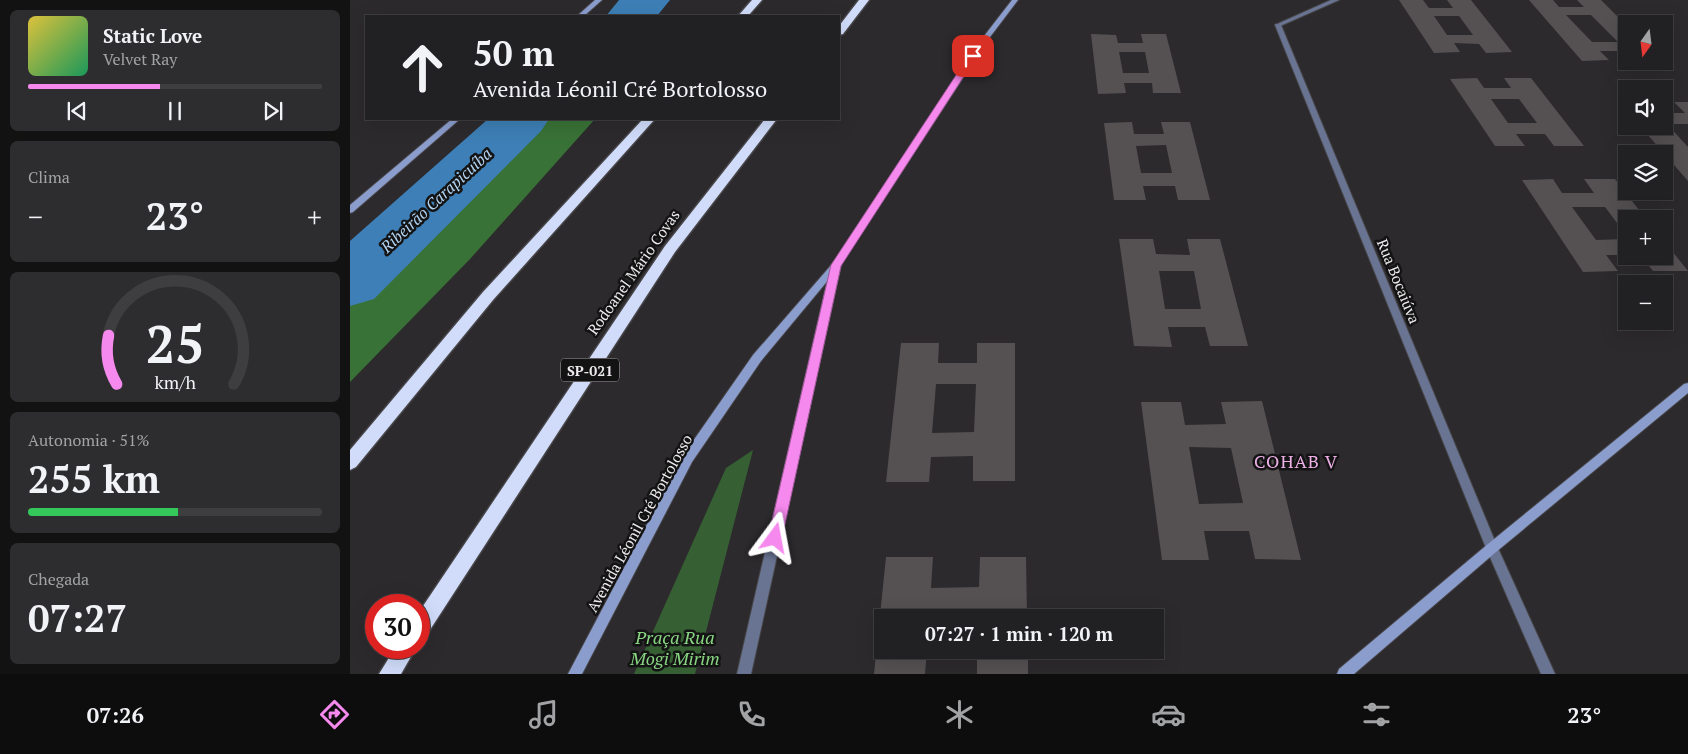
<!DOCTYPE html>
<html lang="pt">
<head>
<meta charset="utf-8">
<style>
	body { margin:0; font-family:"PT Serif",serif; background:#2d2d2f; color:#f1f3f6; height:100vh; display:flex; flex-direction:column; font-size:19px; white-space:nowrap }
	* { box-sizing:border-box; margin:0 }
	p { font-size:16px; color:#a2a3a5 }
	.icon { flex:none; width:28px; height:28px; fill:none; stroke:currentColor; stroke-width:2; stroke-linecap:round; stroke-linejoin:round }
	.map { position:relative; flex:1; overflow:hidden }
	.details { display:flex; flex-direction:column; gap:10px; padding:10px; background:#121213; width:350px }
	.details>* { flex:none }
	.banner { position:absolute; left:15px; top:15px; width:475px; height:105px; border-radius:0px; box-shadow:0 5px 20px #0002,0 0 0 1px #3e3e40; background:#212022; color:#f1f3f6; overflow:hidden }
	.needle { width:32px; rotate:194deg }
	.fabs { position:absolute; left:1268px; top:15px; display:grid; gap:10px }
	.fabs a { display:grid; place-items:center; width:55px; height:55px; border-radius:0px; background:#212022; box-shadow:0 5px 20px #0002,0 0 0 1px #3e3e40; font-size:25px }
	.speed { position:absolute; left:15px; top:594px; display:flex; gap:10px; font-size:25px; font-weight:700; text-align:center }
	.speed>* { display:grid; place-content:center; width:65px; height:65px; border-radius:50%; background:#212022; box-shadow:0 5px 20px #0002,0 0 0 1px #3e3e40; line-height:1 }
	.speed .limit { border:8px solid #d22; background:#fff; color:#111 }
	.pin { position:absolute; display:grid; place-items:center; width:42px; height:42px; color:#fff; margin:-21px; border-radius:10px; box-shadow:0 2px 8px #0006 }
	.me { position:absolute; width:55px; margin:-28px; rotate:13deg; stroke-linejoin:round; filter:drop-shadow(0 0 4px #0008) }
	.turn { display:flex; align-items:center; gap:18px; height:105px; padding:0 25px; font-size:22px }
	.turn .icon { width:65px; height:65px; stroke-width:2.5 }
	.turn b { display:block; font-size:35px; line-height:42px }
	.big { font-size:38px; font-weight:700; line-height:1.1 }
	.details .tile { flex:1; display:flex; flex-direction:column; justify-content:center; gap:8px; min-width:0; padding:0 18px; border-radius:8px; background:#2d2d2f }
	.details .dial { align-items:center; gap:0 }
	.dial svg { height:130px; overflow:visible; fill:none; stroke:#3e3e40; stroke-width:7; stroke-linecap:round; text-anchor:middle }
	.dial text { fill:#f1f3f6; stroke:none }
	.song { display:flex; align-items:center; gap:15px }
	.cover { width:60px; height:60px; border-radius:8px; background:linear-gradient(135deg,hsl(50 70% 55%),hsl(150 70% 35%)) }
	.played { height:5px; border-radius:2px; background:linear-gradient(90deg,#f689ed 45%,#3e3e40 45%) }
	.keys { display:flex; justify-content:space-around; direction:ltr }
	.heat { display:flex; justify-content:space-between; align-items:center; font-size:28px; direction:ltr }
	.charge { height:8px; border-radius:4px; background:linear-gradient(90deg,#34c759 51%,#3e3e40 0) }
	.trip { position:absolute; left:524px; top:609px; width:290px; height:50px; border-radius:0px; background:#212022; box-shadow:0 5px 20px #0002,0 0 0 1px #3e3e40; font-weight:700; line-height:50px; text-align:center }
	.tab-bar { display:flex; height:80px; justify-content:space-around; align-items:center; background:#0d0d0e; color:#a2a3a5 }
	.tab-bar .icon { width:35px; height:35px }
	.tab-bar .active { color:#f689ed }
	.tab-bar b { font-size:22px; color:#f1f3f6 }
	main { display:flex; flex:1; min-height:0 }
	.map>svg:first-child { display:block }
	.green { fill:#366033 }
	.forest { fill:#397236 }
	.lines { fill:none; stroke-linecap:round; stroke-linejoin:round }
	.river { fill:#3d7fb6; fill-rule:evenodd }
	.building { fill:#555153; fill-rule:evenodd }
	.lane-casing { stroke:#474548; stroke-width:2 }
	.street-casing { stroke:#474548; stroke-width:2 }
	.secondary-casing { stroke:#474548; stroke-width:2 }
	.highway-casing { stroke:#474548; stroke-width:3 }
	.lane { fill:#697492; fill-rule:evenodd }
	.street { fill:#697492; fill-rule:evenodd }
	.secondary { fill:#8b9dcd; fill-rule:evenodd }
	.highway { fill:#d0dcfa; fill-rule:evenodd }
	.route { fill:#f689ed; stroke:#a0599a }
	.labels { text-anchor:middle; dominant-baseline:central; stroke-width:5; stroke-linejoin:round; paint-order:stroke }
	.shield { fill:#141314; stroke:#acaaac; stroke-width:1 }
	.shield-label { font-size:14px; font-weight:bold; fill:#edebed }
	.street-label { font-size:15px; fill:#edebed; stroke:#141314 }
	.water-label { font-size:16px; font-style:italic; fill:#b2d4f2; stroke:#141314 }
	.quarter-label { font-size:18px; letter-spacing:1px; fill:#ecafe6; stroke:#141314 }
	.near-park-label { font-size:18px; font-style:italic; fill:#88d682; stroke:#141314 }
</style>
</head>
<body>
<main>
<section class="details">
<div class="tile">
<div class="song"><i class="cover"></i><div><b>Static Love</b><p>Velvet Ray</p></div></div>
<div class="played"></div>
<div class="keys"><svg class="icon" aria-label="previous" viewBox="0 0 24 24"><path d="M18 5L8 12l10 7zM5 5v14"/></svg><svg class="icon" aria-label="pause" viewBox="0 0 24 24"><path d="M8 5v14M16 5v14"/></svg><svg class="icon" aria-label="next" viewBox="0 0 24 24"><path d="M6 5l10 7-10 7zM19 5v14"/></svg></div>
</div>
<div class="tile"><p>Clima</p>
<div class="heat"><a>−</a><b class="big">23°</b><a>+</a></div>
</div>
<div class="tile dial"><svg viewBox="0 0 100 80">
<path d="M14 69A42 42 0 1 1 86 69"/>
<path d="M14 69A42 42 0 0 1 9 39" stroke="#f689ed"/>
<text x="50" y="56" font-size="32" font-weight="700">25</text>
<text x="50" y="72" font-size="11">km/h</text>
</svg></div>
<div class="tile"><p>Autonomia · 51%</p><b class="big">255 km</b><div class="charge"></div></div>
<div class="tile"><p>Chegada</p><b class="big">07:27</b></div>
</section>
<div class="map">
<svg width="1338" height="674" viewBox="0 0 1338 674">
	<rect width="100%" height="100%" fill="#2c2a2d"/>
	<!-- green -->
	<path class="green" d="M 403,450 L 345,674 L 284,674 L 376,468 Z"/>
	<!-- forest -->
	<path class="forest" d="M 189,119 L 245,119 L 120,259 L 0,382 L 0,297 Z"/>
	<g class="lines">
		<!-- river -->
		<path class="river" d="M 269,0 L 320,0 L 307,16 L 256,16 Z
			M 138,119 L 199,119 L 191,131 L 24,299 L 0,306 L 0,241 Z"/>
	</g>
	<!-- building -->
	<path class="building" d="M 1049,0 L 1073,0 L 1079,8 L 1103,8 L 1097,0 L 1121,0 L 1162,52 L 1136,53 L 1129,44 L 1104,43 L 1110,52 L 1084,53 ZM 1084,16 L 1109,16 L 1123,35 L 1097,35 Z
		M 1179,0 L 1203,0 L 1209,7 L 1234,7 L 1227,0 L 1251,0 L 1276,25 L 1276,51 L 1250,51 L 1259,60 L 1232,61 ZM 1216,15 L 1241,15 L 1268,42 L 1242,42 Z
		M 741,34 L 766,35 L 768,43 L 793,43 L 791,34 L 816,34 L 831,93 L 803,93 L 802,83 L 774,83 L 776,93 L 748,94 ZM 769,52 L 795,52 L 799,73 L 773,73 Z
		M 1127,78 L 1134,88 L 1161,88 L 1154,78 L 1181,78 L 1234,146 L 1204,146 L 1195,134 L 1166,134 L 1175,146 L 1145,146 L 1100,79 ZM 1141,99 L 1169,99 L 1187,123 L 1158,123 Z
		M 1324,102 L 1338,102 L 1338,124 L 1317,124 L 1338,147 L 1338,181 L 1290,126 L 1314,126 L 1314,113 L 1335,113 Z
		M 782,122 L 784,134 L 814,134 L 811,122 L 840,122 L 860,200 L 828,200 L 825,186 L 793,186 L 796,200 L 764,200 L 754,123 ZM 816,145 L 822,173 L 791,173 L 786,146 Z
		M 1203,179 L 1212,193 L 1244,193 L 1234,179 L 1265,179 L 1296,219 L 1276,219 L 1276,235 L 1255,207 L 1222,207 L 1246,240 L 1276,239 L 1276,255 L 1256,255 L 1268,271 L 1233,272 L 1172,180 Z
		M 769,239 L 803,239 L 806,254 L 840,255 L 837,239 L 870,239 L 898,346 L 860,346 L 855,327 L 818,327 L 822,347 L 784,346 ZM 809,271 L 844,271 L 851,309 L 815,309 Z
		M 1314,241 L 1338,271 L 1303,271 L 1291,256 L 1314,256 Z
		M 551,343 L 589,343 L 588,363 L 627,363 L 627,343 L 665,343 L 665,481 L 623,481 L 623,456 L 581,457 L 579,482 L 536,482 ZM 586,384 L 626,384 L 624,432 L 582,433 Z
		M 912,401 L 951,560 L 905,559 L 899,531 L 854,531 L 859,560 L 812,560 L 791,402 L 831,402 L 835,425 L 876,424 L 871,402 ZM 839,447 L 881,448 L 893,503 L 849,504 Z
		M 536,557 L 583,557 L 581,588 L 629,587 L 630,557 L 676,557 L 677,618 L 532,618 L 532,650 L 577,650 L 575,674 L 524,674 Z
		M 627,650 L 678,650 L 678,674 L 627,674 Z"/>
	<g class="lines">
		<!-- lane casing -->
		<g class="lane-casing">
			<path id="lane" d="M 981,0 L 989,0 L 930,26 L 925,25 Z"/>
		</g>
		<!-- street casing -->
		<g class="street-casing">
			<path id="street" d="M 926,24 L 931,25 L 1147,546 L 1205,674 L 1191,674 L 1136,548 L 925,25 Z
				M 486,262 L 491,265 L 401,674 L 387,674 L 481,265 Z"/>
		</g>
		<!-- secondary casing -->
		<g class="secondary-casing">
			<path id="secondary" d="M 245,0 L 252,0 L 234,16 L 227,16 Z
				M 662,0 L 668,0 L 637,41 L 489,267 L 411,361 L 342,462 L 232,674 L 218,674 L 334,454 L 403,355 L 483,263 L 631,40 Z
				M 102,119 L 110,119 L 3,212 L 0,213 L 0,205 Z
				M 1338,383 L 1338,393 L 1146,552 L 1004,674 L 987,674 L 989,669 L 1138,544 L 1334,384 Z"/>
		</g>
		<!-- highway casing -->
		<g class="highway-casing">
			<path id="highway" d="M 402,0 L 412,0 L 398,16 L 388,16 Z
				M 509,0 L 519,0 L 493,34 L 489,35 L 489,26 Z
				M 293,119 L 305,119 L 143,300 L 6,467 L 0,470 L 0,450 L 133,292 Z
				M 415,119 L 427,119 L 325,252 L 76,636 L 69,639 L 69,612 L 315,246 Z
				M 45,648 L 66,648 L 51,674 L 29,674 Z"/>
		</g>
		<!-- lane -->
		<use href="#lane" class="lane"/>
		<!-- street -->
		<use href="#street" class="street"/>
		<!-- secondary -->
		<use href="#secondary" class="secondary"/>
		<!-- highway -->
		<use href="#highway" class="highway"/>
	</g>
	<!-- route -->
	<path class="route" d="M 620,54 L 627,56 L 491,266 L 432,538 L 430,542 L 425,544 L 420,542 L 418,538 L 481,265 Z"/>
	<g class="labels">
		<!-- shield labels -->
		<rect class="shield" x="211" y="358.5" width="58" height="23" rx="4"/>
		<g class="shield-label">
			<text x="240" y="370">SP-021</text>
		</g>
		<!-- street labels -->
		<g class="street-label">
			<text transform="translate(283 272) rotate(-55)">Rodoanel Mário Covas</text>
			<text transform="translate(1049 281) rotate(68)">Rua Bocaiúva</text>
			<text transform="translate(289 523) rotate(-61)">Avenida Léonil Cré Bortolosso</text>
		</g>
		<!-- water labels -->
		<g class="water-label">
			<text transform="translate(86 200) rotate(-43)">Ribeirão Carapicuíba</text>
		</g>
		<!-- quarter labels -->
		<g class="quarter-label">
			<text x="946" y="461">COHAB V</text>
		</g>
		<!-- near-park labels -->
		<g class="near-park-label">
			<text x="325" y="637">Praça Rua<tspan x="325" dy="21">Mogi Mirim</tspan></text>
		</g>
	</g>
</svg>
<div class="fabs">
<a><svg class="needle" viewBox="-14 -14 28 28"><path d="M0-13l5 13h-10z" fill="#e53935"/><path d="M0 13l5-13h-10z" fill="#a2a3a5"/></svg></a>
<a><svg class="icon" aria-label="sound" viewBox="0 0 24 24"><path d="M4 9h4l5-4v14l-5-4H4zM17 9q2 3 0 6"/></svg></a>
<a><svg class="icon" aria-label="layers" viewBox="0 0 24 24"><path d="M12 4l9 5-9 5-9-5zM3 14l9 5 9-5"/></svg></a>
<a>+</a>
<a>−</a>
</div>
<div class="speed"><div class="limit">30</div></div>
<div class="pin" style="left:623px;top:56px;background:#d93025"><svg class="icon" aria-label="arrive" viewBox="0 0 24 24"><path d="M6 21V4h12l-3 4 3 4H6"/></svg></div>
<svg class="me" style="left:425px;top:538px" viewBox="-20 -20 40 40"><path d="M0-17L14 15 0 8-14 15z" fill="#f689ed" stroke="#fff" stroke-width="4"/></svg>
<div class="trip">07:27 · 1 min · 120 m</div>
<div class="banner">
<div class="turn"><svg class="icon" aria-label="ahead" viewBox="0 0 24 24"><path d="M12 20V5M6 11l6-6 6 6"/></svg><div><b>50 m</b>Avenida Léonil Cré Bortolosso</div></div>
</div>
</div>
</main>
<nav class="tab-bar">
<b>07:26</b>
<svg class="icon active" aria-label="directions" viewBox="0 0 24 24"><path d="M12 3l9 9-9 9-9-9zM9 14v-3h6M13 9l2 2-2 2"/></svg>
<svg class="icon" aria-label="music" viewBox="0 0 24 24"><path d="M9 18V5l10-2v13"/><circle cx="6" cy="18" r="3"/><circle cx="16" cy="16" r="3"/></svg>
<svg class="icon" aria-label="phone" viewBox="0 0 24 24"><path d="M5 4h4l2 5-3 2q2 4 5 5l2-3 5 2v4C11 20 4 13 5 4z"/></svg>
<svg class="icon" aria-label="climate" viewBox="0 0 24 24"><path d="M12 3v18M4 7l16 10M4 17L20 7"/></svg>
<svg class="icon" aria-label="car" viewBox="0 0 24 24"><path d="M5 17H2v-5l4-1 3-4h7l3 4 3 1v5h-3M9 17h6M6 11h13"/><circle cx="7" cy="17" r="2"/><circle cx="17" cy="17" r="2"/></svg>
<svg class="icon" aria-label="filters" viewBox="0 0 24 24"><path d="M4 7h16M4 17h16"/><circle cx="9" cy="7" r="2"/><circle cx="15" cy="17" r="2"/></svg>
<b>23°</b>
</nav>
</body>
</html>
